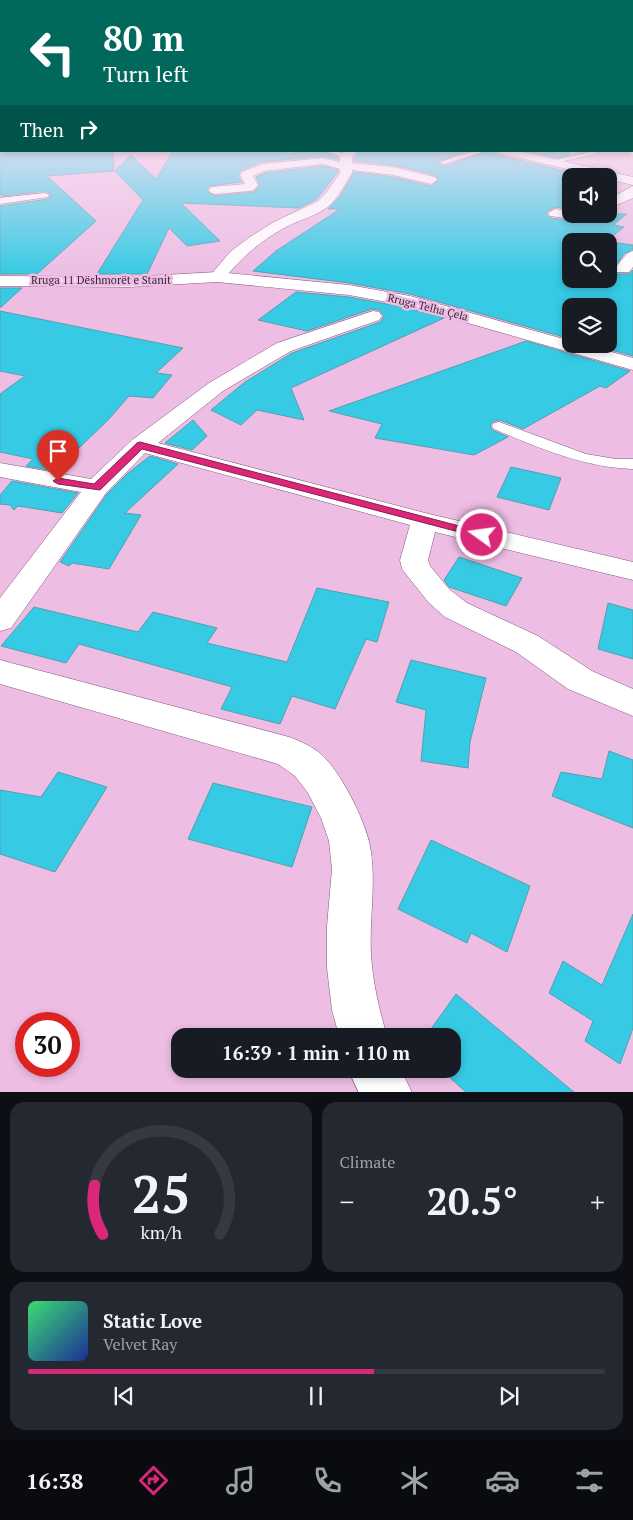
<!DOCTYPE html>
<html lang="en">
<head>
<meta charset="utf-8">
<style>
	body { margin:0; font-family:"PT Serif",serif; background:#242831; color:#f1f3f6; height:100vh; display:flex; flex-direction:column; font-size:19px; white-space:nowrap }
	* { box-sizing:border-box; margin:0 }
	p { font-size:16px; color:#9ea1a6 }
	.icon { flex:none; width:28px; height:28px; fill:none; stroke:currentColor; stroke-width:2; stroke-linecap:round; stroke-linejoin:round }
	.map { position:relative; height:1092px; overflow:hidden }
	.sheet { display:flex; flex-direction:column; gap:10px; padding:10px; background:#0d0f14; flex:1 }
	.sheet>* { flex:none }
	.banner { position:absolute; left:0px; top:0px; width:634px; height:152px; box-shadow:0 2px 8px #0003; background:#00695c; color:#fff; overflow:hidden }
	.tools { position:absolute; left:562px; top:168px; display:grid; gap:10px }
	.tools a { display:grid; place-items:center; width:55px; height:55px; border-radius:10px; background:#171b24; box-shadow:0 2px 8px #0003; font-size:25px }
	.speed { position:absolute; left:15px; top:1012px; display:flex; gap:10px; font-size:25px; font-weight:700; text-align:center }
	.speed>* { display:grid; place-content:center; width:65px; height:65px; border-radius:50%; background:#171b24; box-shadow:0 2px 8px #0003; line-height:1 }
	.speed .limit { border:8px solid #d22; background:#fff; color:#111 }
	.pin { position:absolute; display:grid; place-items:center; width:42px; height:42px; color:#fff; margin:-51px -21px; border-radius:50% 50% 50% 0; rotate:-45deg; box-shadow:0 0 5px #0007 }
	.pin .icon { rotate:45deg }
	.me { position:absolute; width:55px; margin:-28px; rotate:284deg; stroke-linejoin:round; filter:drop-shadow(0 0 4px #0008) }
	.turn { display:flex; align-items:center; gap:18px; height:105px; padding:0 20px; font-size:22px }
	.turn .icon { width:65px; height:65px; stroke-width:2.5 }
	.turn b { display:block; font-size:35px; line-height:42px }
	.then { display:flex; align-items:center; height:48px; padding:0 20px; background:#0003; gap:10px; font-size:19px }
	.big { font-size:38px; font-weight:800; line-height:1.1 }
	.sheet .widget { flex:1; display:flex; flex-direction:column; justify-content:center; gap:8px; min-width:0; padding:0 18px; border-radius:15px; background:#242831 }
	.sheet .dial { align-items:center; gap:0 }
	.dial svg { height:130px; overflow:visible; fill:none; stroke:#363941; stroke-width:7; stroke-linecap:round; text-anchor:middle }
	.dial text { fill:#f1f3f6; stroke:none }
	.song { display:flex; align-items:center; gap:15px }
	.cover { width:60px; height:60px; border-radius:8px; background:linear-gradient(135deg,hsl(140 70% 55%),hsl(230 70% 35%)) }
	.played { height:5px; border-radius:2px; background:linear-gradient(90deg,#db2777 60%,#363941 60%) }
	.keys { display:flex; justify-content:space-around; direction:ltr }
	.heat { display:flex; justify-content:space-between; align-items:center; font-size:28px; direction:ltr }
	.sheet .tiles { flex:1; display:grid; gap:10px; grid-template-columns:1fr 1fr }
	.widget:last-child { grid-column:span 2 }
	.trip { position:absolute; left:171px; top:1028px; width:290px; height:50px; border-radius:15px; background:#171b24; box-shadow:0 2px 8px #0003; font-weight:800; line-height:50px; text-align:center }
	.tabs { display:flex; height:80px; justify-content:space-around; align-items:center; background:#090b0e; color:#9ea1a6 }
	.tabs .icon { width:35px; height:35px }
	.tabs .selected { color:#db2777 }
	.tabs b { font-size:22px; color:#f1f3f6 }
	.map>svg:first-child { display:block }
	.building { fill:#36cae4; stroke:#579fad }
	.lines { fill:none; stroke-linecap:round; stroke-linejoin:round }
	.lane-casing { stroke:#83597c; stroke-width:1 }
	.street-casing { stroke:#83597c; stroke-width:1 }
	.secondary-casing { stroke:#83597c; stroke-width:1 }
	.lane { fill:#fff; fill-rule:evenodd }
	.street { fill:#fff; fill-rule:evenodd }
	.secondary { fill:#fff; fill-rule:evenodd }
	.route { fill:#db2777; stroke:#8e194d }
	.labels { text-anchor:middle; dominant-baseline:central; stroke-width:5; stroke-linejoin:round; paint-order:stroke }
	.far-street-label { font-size:11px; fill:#392736; stroke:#edbde4 }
</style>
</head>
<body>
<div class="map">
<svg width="633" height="1093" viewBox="0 0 633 1093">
	<rect width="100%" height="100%" fill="#edbde4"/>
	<!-- building -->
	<path class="building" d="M 0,151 L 113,151 L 114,171 L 47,176 L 96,221 L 37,274 L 0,274 L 0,206 L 48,199 L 51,194 L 45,191 L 2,196 L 0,194 Z
		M 173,151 L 283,151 L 290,154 L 305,151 L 322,151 L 338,157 L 338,160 L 323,156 L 261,162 L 240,171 L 238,176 L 242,182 L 209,186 L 207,191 L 215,196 L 254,192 L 260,185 L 256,177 L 265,173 L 323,166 L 338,170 L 338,172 L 317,199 L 299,208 L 181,203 L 220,241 L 187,246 L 169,228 L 147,274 L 97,274 L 143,200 L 115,171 L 131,155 L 156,179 Z
		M 358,151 L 467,151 L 438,161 L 439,164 L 445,166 L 488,151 L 495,151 L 498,155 L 585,176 L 571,176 L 571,209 L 555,207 L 547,211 L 546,214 L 550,218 L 580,222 L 595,219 L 599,214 L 627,214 L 613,225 L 624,227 L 606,241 L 571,241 L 571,279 L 609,279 L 609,242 L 633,245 L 633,249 L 624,254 L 613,269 L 617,274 L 629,274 L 633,270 L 633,356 L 589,344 L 609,344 L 609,306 L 571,306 L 571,339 L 410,294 L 349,283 L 253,271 L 276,251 L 340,209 L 328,209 L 341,195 L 354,172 L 393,177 L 431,186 L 439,180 L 435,175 L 393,165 L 354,161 Z
		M 528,151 L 569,151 L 569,155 L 557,158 Z
		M 0,288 L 22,288 L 0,308 Z
		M 296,292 L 349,297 L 408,308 L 444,318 L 291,388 L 304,420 L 257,410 L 241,425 L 211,410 L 245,382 L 292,353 L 380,322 L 384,316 L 379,310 L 372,309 L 307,331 L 258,320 Z
		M 0,311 L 183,348 L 156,373 L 172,375 L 153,398 L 129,396 L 108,420 L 55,471 L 26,466 L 33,459 L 0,452 L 0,394 L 25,376 L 0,371 Z
		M 526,341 L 630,371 L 606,388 L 600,386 L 523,429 L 500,420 L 494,421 L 490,425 L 492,430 L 508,437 L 474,455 L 375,438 L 382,424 L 329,411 Z
		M 193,420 L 207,436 L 192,450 L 165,443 Z
		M 150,456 L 178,464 L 125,513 L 141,515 L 109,569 L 72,563 L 69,566 L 60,562 L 107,494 L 128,473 Z
		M 511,467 L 561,478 L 549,510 L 497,497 Z
		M 12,481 L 78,493 L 62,513 L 18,506 L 14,510 L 10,505 L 0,504 L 0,495 Z
		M 459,557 L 522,578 L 506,606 L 449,587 L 444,580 Z
		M 317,588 L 389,602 L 377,642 L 366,639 L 335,709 L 292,696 L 280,724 L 221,709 L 232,687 L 79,644 L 66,663 L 1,646 L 34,607 L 138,632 L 153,612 L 217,628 L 207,643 L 287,662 Z
		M 608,603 L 633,610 L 633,659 L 598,649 Z
		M 411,660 L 486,678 L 470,742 L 468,768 L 421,761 L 426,710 L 396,702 Z
		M 609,751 L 633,760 L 633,828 L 552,796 L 561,772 L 602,779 Z
		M 58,772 L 107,787 L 55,872 L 0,854 L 0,790 L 41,797 Z
		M 213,783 L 312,807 L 292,867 L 188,839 Z
		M 431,840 L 530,886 L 507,952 L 471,933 L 467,943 L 398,909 Z
		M 633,914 L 633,1028 L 620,1064 L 585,1041 L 593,1021 L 549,993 L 563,961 L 602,985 Z
		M 456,994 L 575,1093 L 467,1093 L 440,1069 L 452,1069 L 452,1036 L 426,1036 Z"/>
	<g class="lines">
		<!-- lane casing -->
		<g class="lane-casing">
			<path id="lane" d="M 324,151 L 336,151 L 350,156 L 346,158 Z
				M 474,151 L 486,151 L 444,164 L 440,162 Z
				M 594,151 L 600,153 L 551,164 L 547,162 Z
				M 45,193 L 49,195 L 48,197 L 0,204 L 0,198 Z
				M 499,422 L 586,454 L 616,459 L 633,459 L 633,469 C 583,467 539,448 494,429 L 492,426 L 494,423 Z"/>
		</g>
		<!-- street casing -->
		<g class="street-casing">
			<path id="street" d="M 633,148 L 633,155 L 627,151 L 632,151 Z
				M 344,151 L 356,152 L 352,157 L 352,163 L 393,167 L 435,177 L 437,180 L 431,184 L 393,175 L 352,170 L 352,173 C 345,184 339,196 330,205 C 318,216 298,220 284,228 C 259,242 241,258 223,280 L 211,280 L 209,277 L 230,252 L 247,239 L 274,222 L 318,201 L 326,193 L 340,173 L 340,169 L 323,164 L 264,171 L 253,176 L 258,185 L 254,190 L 250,191 L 215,194 L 211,193 L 209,190 L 211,187 L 245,184 L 240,175 L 242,172 L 262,164 L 323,158 L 340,162 L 340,156 Z
				M 497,151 L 518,151 L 633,177 L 633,185 L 609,179 L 609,176 L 597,176 L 498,153 Z
				M 633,186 L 633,198 L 609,208 L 609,199 Z
				M 555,209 L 571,211 L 571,214 L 597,214 L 595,217 L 580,220 L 550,216 L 548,213 Z
				M 633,251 L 633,267 L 629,272 L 617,272 L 615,269 C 620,262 625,253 633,251 Z
				M 373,311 L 379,312 L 382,316 L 379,320 L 291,351 L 223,391 L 158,443 L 429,514 L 633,562 L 633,580 L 435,532 L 428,560 L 430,566 L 449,589 L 467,603 L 538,636 L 592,671 L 633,689 L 633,716 L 568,689 L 516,652 L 445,617 L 429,603 L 402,569 L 400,560 L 410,525 L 145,453 L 106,493 L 11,628 L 0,631 L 0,598 L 81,492 L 0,477 L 0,463 L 91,479 L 132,440 L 209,383 L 277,343 Z
				M 0,660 L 289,737 C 300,741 313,747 322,755 C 342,774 368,825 371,852 C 376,886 369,921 371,955 C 373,983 379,1009 387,1036 L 339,1036 L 332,1010 L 327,968 L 327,926 L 332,869 L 329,841 L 321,818 L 308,793 L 295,776 L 278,764 L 0,684 Z
				M 348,1069 L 401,1069 L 412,1093 L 359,1093 Z"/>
		</g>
		<!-- secondary casing -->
		<g class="secondary-casing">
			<path id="secondary" d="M 0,129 L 1,129 L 1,135 L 0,135 Z
				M 217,272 L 349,285 L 410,296 L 571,341 L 571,344 L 583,344 L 633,358 L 633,370 L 408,306 L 349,295 L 217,282 L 129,287 L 0,286 L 0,276 L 129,277 Z"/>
		</g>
		<!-- lane -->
		<use href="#lane" class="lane"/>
		<!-- street -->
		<use href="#street" class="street"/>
		<!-- secondary -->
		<use href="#secondary" class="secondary"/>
	</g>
	<!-- sky -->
	<linearGradient id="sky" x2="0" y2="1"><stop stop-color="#8bb3ec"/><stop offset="0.44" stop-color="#f7e1f3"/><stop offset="1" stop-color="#f7e1f3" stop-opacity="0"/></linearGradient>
	<rect width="633" height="275" fill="url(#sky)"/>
	<!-- route -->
	<path class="route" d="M 140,442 L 486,533 L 487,535 L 482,538 L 142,449 L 100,490 L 58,484 L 53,481 L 58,478 L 94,484 L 137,443 Z"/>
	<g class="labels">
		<!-- far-street labels -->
		<g class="far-street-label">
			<text x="101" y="280">Rruga 11 Dëshmorët e Stanit</text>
			<text transform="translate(428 307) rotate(14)">Rruga Telha Çela</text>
		</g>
	</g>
</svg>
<div class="tools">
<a><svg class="icon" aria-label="sound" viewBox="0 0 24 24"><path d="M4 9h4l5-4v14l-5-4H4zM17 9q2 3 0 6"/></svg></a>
<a><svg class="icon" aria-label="search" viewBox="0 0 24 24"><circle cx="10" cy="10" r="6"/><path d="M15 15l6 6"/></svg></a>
<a><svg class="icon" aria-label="layers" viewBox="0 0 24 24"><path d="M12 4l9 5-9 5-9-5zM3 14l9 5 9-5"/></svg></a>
</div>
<div class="speed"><div class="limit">30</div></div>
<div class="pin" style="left:58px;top:481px;background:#d93025"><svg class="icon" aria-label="arrive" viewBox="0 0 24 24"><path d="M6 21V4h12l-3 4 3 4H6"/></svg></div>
<svg class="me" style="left:482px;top:535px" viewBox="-20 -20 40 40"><circle r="17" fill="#db2777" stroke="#fff" stroke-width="3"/><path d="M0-11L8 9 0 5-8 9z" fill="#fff"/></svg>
<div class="trip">16:39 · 1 min · 110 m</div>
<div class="banner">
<div class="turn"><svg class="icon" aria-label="left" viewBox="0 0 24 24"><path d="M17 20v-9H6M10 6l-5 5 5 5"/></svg><div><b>80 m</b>Turn left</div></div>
<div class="then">Then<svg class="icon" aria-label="right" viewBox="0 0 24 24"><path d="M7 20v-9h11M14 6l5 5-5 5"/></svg></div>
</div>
</div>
<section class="sheet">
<div class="tiles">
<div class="widget dial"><svg viewBox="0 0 100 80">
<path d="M14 69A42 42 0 1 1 86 69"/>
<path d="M14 69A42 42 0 0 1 9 39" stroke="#db2777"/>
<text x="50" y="56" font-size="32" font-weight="700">25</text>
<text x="50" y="72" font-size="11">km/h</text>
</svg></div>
<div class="widget"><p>Climate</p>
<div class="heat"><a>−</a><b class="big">20.5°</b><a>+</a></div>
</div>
<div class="widget">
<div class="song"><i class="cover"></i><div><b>Static Love</b><p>Velvet Ray</p></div></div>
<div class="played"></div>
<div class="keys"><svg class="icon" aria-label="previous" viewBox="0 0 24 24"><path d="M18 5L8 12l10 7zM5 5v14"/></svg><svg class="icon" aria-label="pause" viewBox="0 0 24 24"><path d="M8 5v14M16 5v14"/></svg><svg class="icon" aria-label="next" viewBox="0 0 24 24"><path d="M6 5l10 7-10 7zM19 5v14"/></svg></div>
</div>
</div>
</section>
<nav class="tabs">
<b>16:38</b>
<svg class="icon selected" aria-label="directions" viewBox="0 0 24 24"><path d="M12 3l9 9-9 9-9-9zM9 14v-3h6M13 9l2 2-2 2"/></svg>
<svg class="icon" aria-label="music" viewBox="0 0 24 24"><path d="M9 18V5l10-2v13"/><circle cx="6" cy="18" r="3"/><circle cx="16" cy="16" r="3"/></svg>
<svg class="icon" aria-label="phone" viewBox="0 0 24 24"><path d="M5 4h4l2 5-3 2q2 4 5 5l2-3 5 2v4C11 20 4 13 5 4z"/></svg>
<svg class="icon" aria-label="climate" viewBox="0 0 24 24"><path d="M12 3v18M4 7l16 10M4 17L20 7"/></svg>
<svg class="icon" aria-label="car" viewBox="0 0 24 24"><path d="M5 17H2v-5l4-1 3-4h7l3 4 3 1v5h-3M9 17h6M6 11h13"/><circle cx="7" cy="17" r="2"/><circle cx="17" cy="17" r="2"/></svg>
<svg class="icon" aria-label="filters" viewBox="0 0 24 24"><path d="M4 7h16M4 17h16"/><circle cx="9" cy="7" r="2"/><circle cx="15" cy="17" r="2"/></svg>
</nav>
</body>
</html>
